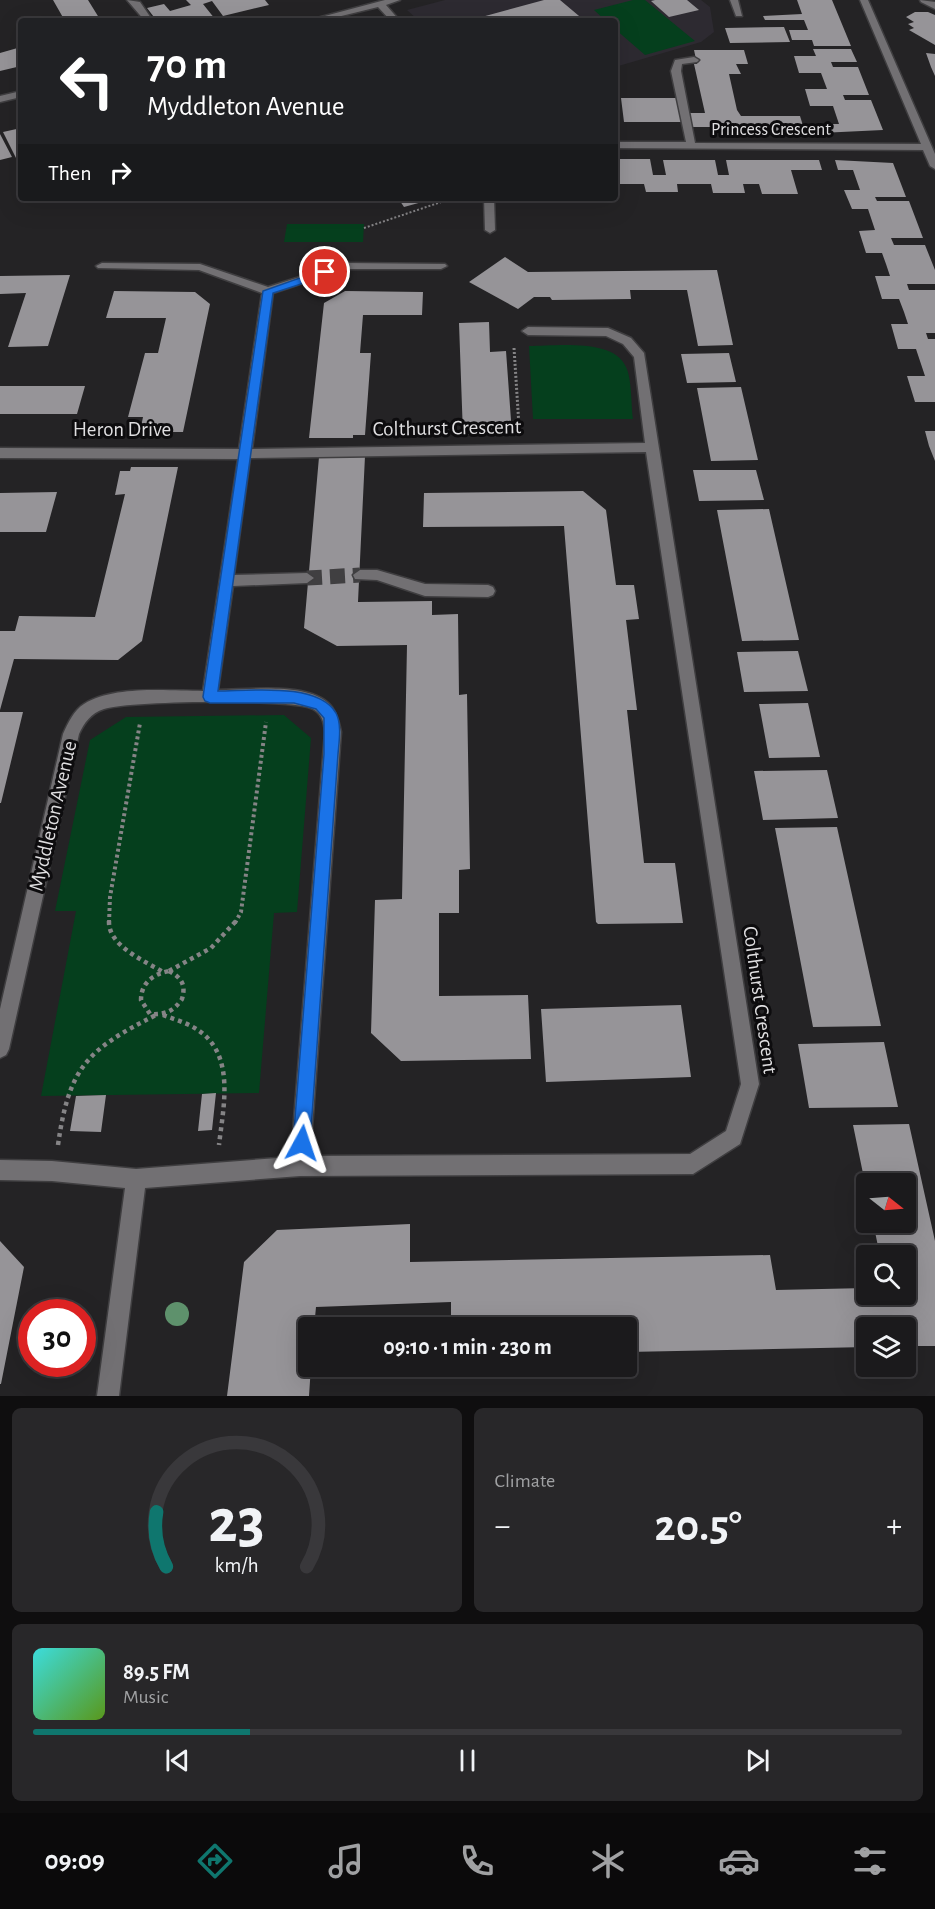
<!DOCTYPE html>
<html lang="en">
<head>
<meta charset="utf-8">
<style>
	body { margin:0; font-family:"Alegreya Sans",sans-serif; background:#282729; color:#f1f3f6; height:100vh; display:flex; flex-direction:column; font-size:22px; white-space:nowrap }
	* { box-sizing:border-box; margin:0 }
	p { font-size:20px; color:#a0a1a3 }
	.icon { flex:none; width:33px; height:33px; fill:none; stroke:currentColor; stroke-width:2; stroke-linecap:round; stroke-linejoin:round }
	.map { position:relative; height:1396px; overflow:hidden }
	.sheet { display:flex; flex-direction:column; gap:12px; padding:12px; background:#0f0e0f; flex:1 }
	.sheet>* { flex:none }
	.top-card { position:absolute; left:18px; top:18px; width:600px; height:183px; border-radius:6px; box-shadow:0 6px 24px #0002,0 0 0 2px #39383b; background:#202124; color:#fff; overflow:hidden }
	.needle { width:39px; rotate:107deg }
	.tools { position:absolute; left:856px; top:1173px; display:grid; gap:12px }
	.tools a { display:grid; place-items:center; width:60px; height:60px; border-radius:6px; background:#1b1a1c; box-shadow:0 6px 24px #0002,0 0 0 2px #39383b; font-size:30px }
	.speed { position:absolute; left:18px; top:1299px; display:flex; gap:12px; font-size:30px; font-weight:700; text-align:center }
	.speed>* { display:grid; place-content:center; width:78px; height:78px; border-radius:50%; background:#1b1a1c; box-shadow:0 6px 24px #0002,0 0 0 2px #39383b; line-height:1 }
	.speed .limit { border:9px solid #d22; background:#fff; color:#111 }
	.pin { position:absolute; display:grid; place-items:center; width:51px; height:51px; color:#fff; margin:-26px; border:3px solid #fff; border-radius:50%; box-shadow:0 2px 6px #0007 }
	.me { position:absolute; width:66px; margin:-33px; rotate:5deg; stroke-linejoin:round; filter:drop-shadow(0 0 4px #0008) }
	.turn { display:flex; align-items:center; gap:21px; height:126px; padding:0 30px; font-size:27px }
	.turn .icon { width:78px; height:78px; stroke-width:2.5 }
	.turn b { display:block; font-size:42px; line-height:51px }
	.then { display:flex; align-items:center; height:57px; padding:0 30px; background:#0003; gap:12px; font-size:22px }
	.big { font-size:45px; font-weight:700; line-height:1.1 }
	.sheet .widget { flex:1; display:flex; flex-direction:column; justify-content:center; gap:9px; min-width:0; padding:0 21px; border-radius:9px; background:#282729 }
	.sheet .dial { align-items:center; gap:0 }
	.dial svg { height:156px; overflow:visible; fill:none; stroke:#39383b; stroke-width:7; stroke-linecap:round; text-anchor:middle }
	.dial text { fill:#f1f3f6; stroke:none }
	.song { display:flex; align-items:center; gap:18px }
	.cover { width:72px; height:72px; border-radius:9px; background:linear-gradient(135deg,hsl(180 70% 55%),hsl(90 70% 35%)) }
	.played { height:6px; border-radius:3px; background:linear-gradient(90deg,#0f766e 25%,#39383b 25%) }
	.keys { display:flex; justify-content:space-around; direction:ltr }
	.heat { display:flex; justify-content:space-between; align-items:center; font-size:33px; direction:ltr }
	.sheet .tiles { flex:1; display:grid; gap:12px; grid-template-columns:1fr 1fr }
	.widget:last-child { grid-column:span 2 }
	.trip { position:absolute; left:298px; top:1317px; width:339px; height:60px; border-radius:6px; background:#1b1a1c; box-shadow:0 6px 24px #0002,0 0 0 2px #39383b; font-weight:700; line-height:60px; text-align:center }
	.tabs { display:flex; height:96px; justify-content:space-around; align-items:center; background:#0b0a0b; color:#a0a1a3 }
	.tabs .icon { width:42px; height:42px }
	.tabs .current { color:#0f766e }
	.tabs b { font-size:27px; color:#f1f3f6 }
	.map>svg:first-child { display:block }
	.built { fill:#2d2a31 }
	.green { fill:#053f1d }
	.building { fill:#969498 }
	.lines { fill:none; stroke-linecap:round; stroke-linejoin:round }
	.minor-tunnel { stroke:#403f41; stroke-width:15; stroke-dasharray:15 8; stroke-linecap:butt }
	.minor-casing { stroke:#3f3e40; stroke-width:3 }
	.path-far3 { stroke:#858486; stroke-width:2; stroke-dasharray:2 2; stroke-linecap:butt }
	.path-far2 { stroke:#858486; stroke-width:3; stroke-dasharray:2 2; stroke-linecap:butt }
	.path-far1 { stroke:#858486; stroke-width:4; stroke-dasharray:3 3; stroke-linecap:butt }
	.path { stroke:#858486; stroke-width:4.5; stroke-dasharray:4 4; stroke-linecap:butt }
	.minor { fill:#727073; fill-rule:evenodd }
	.tree { fill:#5e916c }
	.route { fill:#1a73e8; stroke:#114b97; stroke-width:1.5 }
	.labels { text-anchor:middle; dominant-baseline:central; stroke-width:6; stroke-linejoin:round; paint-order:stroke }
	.far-street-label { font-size:18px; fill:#dfdee0; stroke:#0d0c0e }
	.street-label { font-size:21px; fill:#dfdee0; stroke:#0d0c0e }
</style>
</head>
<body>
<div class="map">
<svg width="935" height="1396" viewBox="0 0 935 1396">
	<rect width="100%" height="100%" fill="#242325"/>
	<!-- built -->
	<path class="built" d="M 445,0 L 701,0 L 710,7 L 714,32 L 701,42 L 615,67 L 615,21 L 419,21 L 407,10 Z"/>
	<!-- green -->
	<path class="green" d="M 633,0 L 645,0 L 695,41 L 645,55 L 615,29 L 615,21 L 606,21 L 594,10 Z
		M 287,224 L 364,224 L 363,242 L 284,242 Z
		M 529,346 C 555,346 614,338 626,367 C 632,379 631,405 633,419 L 533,419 Z
		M 284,715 L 311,738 L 297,912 L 274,913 L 259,1093 L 41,1096 L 76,911 L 55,911 L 90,740 L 126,717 Z"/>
	<!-- building -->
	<path class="building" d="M 53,0 L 88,0 L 101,21 L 65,21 Z
		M 186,0 L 265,0 L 269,5 L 223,16 L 212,1 L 203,4 L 215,19 L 208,21 L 157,21 L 147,8 L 164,4 L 170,11 L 191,5 Z
		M 544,0 L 560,0 L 585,21 L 467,21 Z
		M 655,0 L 687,0 L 699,10 L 669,17 L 651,1 Z
		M 797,0 L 832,0 L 851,46 L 814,46 L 812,40 L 792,40 L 789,30 L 808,30 L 804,20 L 765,20 L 763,16 L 802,14 Z
		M 915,12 L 928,12 L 935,15 L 935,45 L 909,30 L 914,28 L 908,24 L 914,22 L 906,17 Z
		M 784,27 L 790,42 L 730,43 L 725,28 Z
		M 21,47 L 21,66 L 0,71 L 0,53 Z
		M 813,49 L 851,49 L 857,62 L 831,62 L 833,67 L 858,67 L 869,95 L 843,95 L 845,100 L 871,100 L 883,130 L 820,133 L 816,124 L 839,124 L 833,106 L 810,106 L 805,89 L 827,89 L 821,73 L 799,73 L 794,56 L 816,56 Z
		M 694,50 L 744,50 L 748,64 L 736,64 L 741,74 L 729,74 L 737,110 L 741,116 L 800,116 L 805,132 L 745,132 L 744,127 L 692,127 L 689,113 L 705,113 L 694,64 L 697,64 Z
		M 926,53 L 935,54 L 935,76 L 931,67 Z
		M 621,98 L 677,98 L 681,122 L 624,122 Z
		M 21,128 L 21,157 L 16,158 L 3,132 Z
		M 0,134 L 12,157 L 0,160 Z
		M 615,159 L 650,159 L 653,175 L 666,175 L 663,160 L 715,160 L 718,175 L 729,175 L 726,160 L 819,160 L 822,170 L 791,170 L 798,194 L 762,194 L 759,184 L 743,184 L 745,193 L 713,193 L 711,184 L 677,184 L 678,192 L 646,192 L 644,184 L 615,184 Z
		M 835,160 L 893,163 L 906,197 L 875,197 L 877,201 L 909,201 L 923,238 L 891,238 L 894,245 L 925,245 L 935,270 L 935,284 L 907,284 L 909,290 L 935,290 L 935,333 L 926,333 L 928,339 L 935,339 L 935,402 L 915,402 L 907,376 L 925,376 L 916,349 L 898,349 L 891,324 L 908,324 L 904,312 L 899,299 L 882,299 L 875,276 L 890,276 L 886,264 L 882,253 L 866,253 L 859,231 L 875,230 L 868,209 L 852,209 L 844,190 L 860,190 L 853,170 L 838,170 Z
		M 398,198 L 433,198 L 433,199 L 404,207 Z
		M 505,257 L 528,272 L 717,270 L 733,345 L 698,346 L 687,290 L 630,290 L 631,299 L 552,300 L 550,297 L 534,297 L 518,309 L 469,282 Z
		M 70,275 L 48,346 L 8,347 L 26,293 L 0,294 L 0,276 Z
		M 114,291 L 195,292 L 210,304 L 183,432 L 140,432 L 143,417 L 128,417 L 145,353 L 158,353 L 166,318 L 106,318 Z
		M 345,291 L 423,292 L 422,315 L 363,315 L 360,353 L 371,353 L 365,435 L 353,435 L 353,438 L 309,438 L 324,303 Z
		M 489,322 L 490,352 L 506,351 L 512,434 L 463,435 L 459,323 Z
		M 729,353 L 736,382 L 687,383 L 681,354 Z
		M 0,386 L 85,386 L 77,414 L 0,414 Z
		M 741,387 L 758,460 L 711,461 L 697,388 Z
		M 925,431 L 935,431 L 935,461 L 929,446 Z
		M 365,456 L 358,602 L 432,601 L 432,615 L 458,614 L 459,695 L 467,694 L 470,869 L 459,870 L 459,913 L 439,913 L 439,996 L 528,995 L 531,1059 L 401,1061 L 371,1033 L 375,900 L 402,899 L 407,645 L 337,646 L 304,628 L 319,457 Z
		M 131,467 L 178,467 L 142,641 L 118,660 L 14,659 L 0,710 L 0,631 L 15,631 L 19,616 L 95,617 L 125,494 L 115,495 L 120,471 L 130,471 Z
		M 693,470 L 756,470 L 764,500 L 699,501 Z
		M 583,491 L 606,510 L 616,585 L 634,585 L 639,619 L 626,620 L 637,710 L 627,710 L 644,863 L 675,863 L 683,923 L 598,924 L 596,922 L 564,526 L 423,527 L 424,493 Z
		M 57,492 L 46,532 L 0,532 L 0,493 Z
		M 769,509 L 799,640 L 742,641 L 717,510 Z
		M 798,651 L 808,691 L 744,692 L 737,652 Z
		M 808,703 L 820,757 L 769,758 L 759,704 Z
		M 0,712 L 23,712 L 1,803 L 0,803 Z
		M 827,770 L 838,818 L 763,820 L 754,771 Z
		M 837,827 L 881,1026 L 813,1027 L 775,828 Z
		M 681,1005 L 691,1077 L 546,1082 L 541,1009 Z
		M 884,1042 L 898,1107 L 809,1108 L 798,1044 Z
		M 216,1093 L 212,1130 L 198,1131 L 202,1094 Z
		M 106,1095 L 101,1132 L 70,1131 L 76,1096 Z
		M 909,1124 L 935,1241 L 935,1346 L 906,1346 L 906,1328 L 867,1328 L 867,1347 L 627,1352 L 627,1328 L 599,1328 L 598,1323 L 451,1327 L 451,1302 L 316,1307 L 314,1328 L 309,1328 L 309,1366 L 311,1366 L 309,1396 L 227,1396 L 244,1262 L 277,1230 L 410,1224 L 410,1262 L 770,1255 L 776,1290 L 867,1288 L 867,1294 L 906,1294 L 906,1256 L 880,1256 L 873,1222 L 906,1222 L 906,1184 L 867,1184 L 866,1188 L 853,1125 Z
		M 0,1241 L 24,1267 L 1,1384 L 0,1384 Z"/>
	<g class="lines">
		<!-- minor-tunnel -->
		<path class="minor-tunnel" d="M 307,578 L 360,575"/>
		<!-- minor casing -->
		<g class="minor-casing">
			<path id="minor" d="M 127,0 L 140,2 L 153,21 L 145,21 Z
				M 385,0 L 400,0 L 386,5 L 400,21 L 391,21 L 378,7 L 321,21 L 306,21 Z
				M 730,0 L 738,0 L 742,16 L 736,16 Z
				M 860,0 L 868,0 L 935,154 L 935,169 L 930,166 L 923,150 L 615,148 L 615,142 L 686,142 L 671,71 L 675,60 L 694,57 L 699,60 L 697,62 L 682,64 L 681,71 L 695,143 L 921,144 Z
				M 920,0 L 935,2 L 935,9 L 921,2 Z
				M 21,91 L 21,97 L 0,102 L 0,96 Z
				M 484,198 L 494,198 L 495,230 L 490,233 L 485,230 Z
				M 102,263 L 200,264 L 268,287 L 344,263 L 445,264 L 447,266 L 441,269 L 345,269 L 273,293 L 252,449 L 645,443 L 634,357 L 623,344 L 606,336 L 528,335 L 522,331 L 528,327 L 608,328 L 631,338 L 644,353 L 759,1084 L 740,1144 L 693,1174 L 300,1176 L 145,1188 L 119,1396 L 97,1396 L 125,1188 L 52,1181 L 0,1180 L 0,1160 L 52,1161 L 136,1169 L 291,1157 L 325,732 C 324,722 322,714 313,709 C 293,698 128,701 104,709 C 91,713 84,723 79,734 L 9,1049 L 6,1055 L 0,1058 L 0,1009 L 63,734 C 68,723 74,710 84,704 C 115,685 169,691 203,691 L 238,459 L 0,458 L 0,448 L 239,449 L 262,293 L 199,270 L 98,268 L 96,266 ZM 646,452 L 741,1084 L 726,1131 L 690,1154 L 310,1156 L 341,732 C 339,722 336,710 328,703 C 305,682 247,690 218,690 L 233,586 L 307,583 L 314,578 L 307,573 L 234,575 L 250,458 Z
				M 360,570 L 377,570 L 425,584 L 488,585 L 493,587 L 495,591 L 493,595 L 488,597 L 425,596 L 377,580 L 355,579 L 353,575 Z"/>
		</g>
		<!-- path-far3 -->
		<path class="path-far3" d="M 364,228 L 453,198"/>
		<!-- path-far2 -->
		<path class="path-far2" d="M 514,348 L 519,426"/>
		<!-- path-far1 -->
		<path class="path-far1" d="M 109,923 L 110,897 L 140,723
			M 235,923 L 241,912 L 266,722"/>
		<!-- path -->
		<path class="path" d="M 109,921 C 108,946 145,961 163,972
			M 169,971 L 211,948 L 236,921
			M 169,971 C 182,978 186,985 182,999 C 174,1011 165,1015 150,1014 L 141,1000 C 141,983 153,974 169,971 Z
			M 163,1015 C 176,1020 191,1024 202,1033 C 235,1059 223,1109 219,1145
			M 58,1145 C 69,1068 86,1050 156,1015"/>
		<!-- minor -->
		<use href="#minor" class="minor"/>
	</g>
	<!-- trees -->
	<circle class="tree" cx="177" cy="1314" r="12"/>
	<!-- route -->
	<path class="route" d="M 325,269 L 330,272 L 329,275 L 273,293 L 218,691 C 249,691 318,682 336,713 C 342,725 339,742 338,754 L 310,1143 L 308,1149 L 302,1152 L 296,1149 L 293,1143 L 324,754 L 324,718 L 316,709 L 294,703 L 210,703 L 205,701 L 203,697 L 263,291 Z"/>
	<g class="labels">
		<!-- far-street labels -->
		<g class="far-street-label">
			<text x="771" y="130">Princess Crescent</text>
		</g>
		<!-- street labels -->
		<g class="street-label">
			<text transform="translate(447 428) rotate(-1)">Colthurst Crescent</text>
			<text x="122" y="429">Heron Drive</text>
			<text transform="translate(53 816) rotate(-77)">Myddleton Avenue</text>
			<text transform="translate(760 1000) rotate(82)">Colthurst Crescent</text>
		</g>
	</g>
</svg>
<div class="tools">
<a><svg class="needle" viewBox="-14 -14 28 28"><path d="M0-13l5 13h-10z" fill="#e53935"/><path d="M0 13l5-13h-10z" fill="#a0a1a3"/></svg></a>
<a><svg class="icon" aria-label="search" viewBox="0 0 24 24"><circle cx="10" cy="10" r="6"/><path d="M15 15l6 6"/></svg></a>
<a><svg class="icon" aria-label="layers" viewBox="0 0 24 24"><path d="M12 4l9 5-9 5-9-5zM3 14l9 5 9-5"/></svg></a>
</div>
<div class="speed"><div class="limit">30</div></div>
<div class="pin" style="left:325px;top:272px;background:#d93025"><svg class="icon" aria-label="arrive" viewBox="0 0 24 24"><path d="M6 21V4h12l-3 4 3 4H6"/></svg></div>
<svg class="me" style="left:302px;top:1143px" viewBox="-20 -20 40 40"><path d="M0-17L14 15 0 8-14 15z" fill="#1a73e8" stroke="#fff" stroke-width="4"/></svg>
<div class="trip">09:10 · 1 min · 230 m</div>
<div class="top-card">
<div class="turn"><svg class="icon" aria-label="left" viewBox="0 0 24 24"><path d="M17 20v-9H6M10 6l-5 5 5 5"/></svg><div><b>70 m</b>Myddleton Avenue</div></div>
<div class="then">Then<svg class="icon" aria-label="right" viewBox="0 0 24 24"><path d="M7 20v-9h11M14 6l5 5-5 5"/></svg></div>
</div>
</div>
<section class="sheet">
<div class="tiles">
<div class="widget dial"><svg viewBox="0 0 100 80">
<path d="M14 69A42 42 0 1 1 86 69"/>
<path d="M14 69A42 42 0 0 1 9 41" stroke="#0f766e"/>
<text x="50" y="56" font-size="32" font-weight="700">23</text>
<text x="50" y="72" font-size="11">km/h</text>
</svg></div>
<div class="widget"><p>Climate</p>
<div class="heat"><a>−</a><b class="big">20.5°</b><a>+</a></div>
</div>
<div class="widget">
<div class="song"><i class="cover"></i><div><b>89.5 FM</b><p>Music</p></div></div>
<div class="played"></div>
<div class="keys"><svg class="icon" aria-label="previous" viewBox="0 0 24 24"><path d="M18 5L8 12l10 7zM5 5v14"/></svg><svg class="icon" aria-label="pause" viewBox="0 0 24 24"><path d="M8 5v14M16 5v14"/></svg><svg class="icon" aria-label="next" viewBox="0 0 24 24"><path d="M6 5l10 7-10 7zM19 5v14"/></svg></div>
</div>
</div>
</section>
<nav class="tabs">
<b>09:09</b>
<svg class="icon current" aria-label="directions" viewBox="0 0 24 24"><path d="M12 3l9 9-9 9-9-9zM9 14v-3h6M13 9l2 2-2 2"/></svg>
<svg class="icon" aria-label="music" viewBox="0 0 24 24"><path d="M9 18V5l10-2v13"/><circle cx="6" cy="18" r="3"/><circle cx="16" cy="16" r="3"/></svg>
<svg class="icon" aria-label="phone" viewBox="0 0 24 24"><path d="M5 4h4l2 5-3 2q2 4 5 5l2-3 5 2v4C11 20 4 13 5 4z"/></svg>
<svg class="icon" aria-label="climate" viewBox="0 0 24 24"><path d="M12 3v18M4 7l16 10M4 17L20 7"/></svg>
<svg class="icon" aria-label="car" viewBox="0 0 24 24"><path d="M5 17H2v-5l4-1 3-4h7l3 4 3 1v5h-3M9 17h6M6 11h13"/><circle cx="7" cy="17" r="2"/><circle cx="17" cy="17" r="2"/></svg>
<svg class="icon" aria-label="filters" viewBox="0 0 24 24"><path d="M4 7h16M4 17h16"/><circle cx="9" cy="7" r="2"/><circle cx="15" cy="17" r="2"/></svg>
</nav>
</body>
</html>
